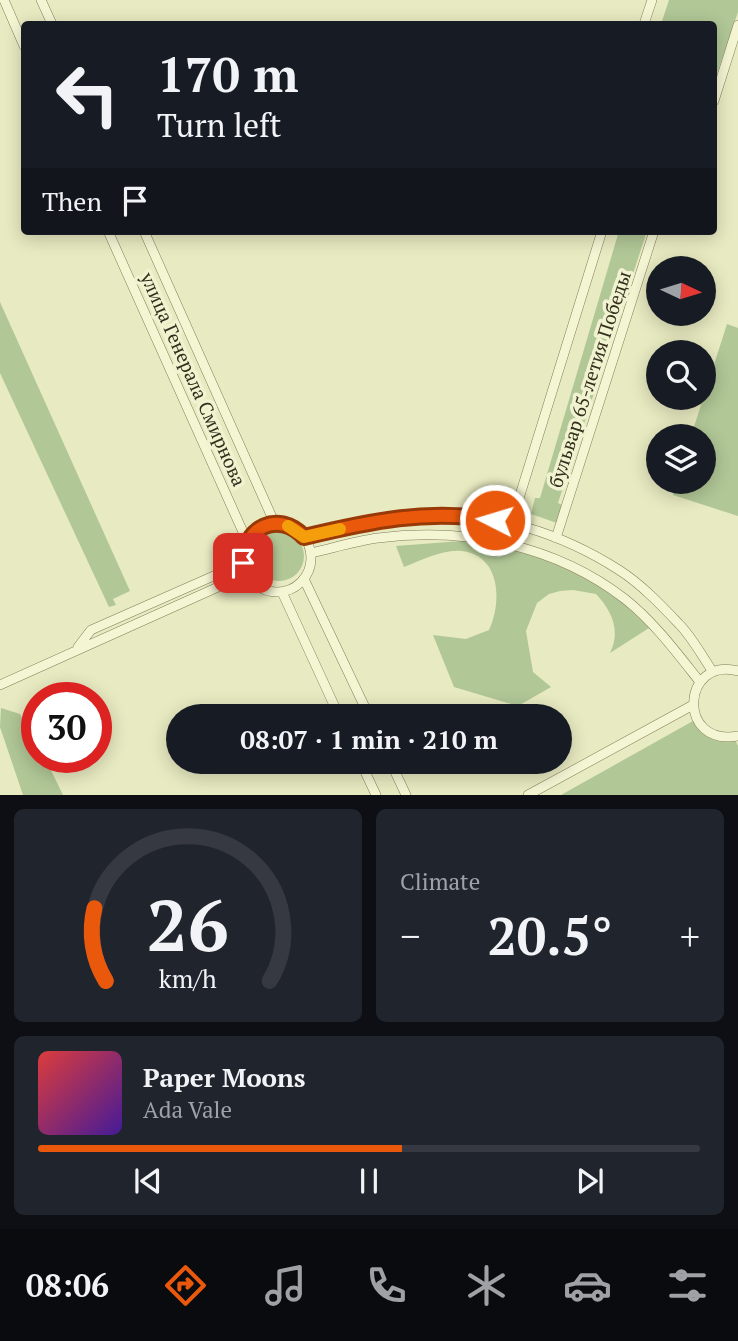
<!DOCTYPE html>
<html lang="en">
<head>
<meta charset="utf-8">
<style>
	body { margin:0; font-family:"PT Serif",serif; background:#20242c; color:#f1f3f6; height:100vh; display:flex; flex-direction:column; font-size:26px; white-space:nowrap }
	* { box-sizing:border-box; margin:0 }
	p { font-size:23px; color:#9ea1a6 }
	.icon { flex:none; width:38px; height:38px; fill:none; stroke:currentColor; stroke-width:2; stroke-linecap:round; stroke-linejoin:round }
	.map { position:relative; height:795px; overflow:hidden }
	.panel { display:flex; flex-direction:column; gap:14px; padding:14px; background:#0d0f14; flex:1 }
	.panel>* { flex:none }
	.top-card { position:absolute; left:21px; top:21px; width:696px; height:214px; border-radius:7px; box-shadow:0 4px 18px #0003; background:#171b24; color:#f1f3f6; overflow:hidden }
	.needle { width:46px; rotate:94deg }
	.tools { position:absolute; left:646px; top:256px; display:grid; gap:14px }
	.tools a { display:grid; place-items:center; width:70px; height:70px; border-radius:50%; background:#171b24; box-shadow:0 4px 18px #0003; font-size:35px }
	.speed { position:absolute; left:21px; top:682px; display:flex; gap:14px; font-size:35px; font-weight:700; text-align:center }
	.speed>* { display:grid; place-content:center; width:91px; height:91px; border-radius:50%; background:#171b24; box-shadow:0 4px 18px #0003; line-height:1 }
	.speed .limit { border:10px solid #d22; background:#fff; color:#111 }
	.pin { position:absolute; display:grid; place-items:center; width:60px; height:60px; color:#fff; margin:-30px; border-radius:14px; box-shadow:0 4px 10px #0006 }
	.me { position:absolute; width:77px; margin:-38px; rotate:275deg; stroke-linejoin:round; filter:drop-shadow(0 0 5px #0008) }
	.turn { display:flex; align-items:center; gap:24px; height:147px; padding:0 21px; font-size:32px }
	.turn .icon { width:91px; height:91px; stroke-width:2.5 }
	.turn b { display:block; font-size:49px; line-height:60px }
	.then { display:flex; align-items:center; height:66px; padding:0 21px; background:#0003; gap:14px; font-size:26px }
	.big { font-size:52px; font-weight:600; line-height:1.1 }
	.panel .tile { flex:1; display:flex; flex-direction:column; justify-content:center; gap:10px; min-width:0; padding:0 24px; border-radius:10px; background:#20242c }
	.panel .dial { align-items:center; gap:0 }
	.dial svg { height:182px; overflow:visible; fill:none; stroke:#363941; stroke-width:7; stroke-linecap:round; text-anchor:middle }
	.dial text { fill:#f1f3f6; stroke:none }
	.song { display:flex; align-items:center; gap:21px }
	.cover { width:84px; height:84px; border-radius:10px; background:linear-gradient(135deg,hsl(0 70% 55%),hsl(260 70% 35%)) }
	.played { height:7px; border-radius:4px; background:linear-gradient(90deg,#ea580c 55%,#363941 55%) }
	.keys { display:flex; justify-content:space-around; direction:ltr }
	.heat { display:flex; justify-content:space-between; align-items:center; font-size:38px; direction:ltr }
	.panel .tiles { flex:1; display:grid; gap:14px; grid-template-columns:1fr 1fr }
	.tile:last-child { grid-column:span 2 }
	.trip { position:absolute; left:166px; top:704px; width:406px; height:70px; border-radius:35px; background:#171b24; box-shadow:0 4px 18px #0003; font-weight:600; line-height:70px; text-align:center }
	.dock { display:flex; height:112px; justify-content:space-around; align-items:center; background:#090b0e; color:#9ea1a6 }
	.dock .icon { width:49px; height:49px }
	.dock .selected { color:#ea580c }
	.dock b { font-size:32px; color:#f1f3f6 }
	.map>svg:first-child { display:block }
	.green { fill:#b1c796 }
	.lines { fill:none; stroke-linecap:round; stroke-linejoin:round }
	.street-casing { stroke:#827c5a; stroke-width:10 }
	.street { stroke:#f4f5d3; stroke-width:9 }
	.route-casing { stroke:#983908; stroke-width:18 }
	.route { stroke:#ea580c; stroke-width:12 }
	.slow { stroke:#f59e0b; stroke-width:12 }
	.labels { text-anchor:middle; dominant-baseline:central; stroke-width:7; stroke-linejoin:round; paint-order:stroke }
	.street-label { font-size:19px; fill:#332f1d; stroke:#f0f2d0 }
</style>
</head>
<body>
<div class="map">
<svg width="738" height="795" viewBox="0 0 738 795">
	<rect width="100%" height="100%" fill="#e8eac1"/>
	<!-- green -->
	<path class="green" d="M 669,0 L 738,0 L 738,12 L 714,82 L 714,24 L 661,24 Z
		M 619,231 L 647,231 L 558,503 L 562,505 L 557,523 L 531,514 L 535,498 L 540,498 Z
		M 0,302 L 130,591 L 113,599 L 116,605 L 109,607 L 0,373 Z
		M 727,324 L 738,328 L 738,516 L 673,495 L 677,481 L 704,481 L 704,436 L 691,436 Z
		M254 556a25 25 0 1 1 50 0a25 25 0 1 1-50 0Z
		M 475,540 C 524,553 576,565 617,598 C 628,607 638,618 649,628 L 610,653 C 621,631 612,611 596,594 L 573,590 L 560,591 L 549,594 L 537,603 L 526,631 L 533,672 L 551,687 L 518,706 L 454,687 L 433,635 L 466,639 L 489,630 C 502,602 501,556 462,551 C 443,549 422,560 404,567 L 396,546 Z
		M 1,708 L 20,714 L 34,740 L 37,758 L 46,760 L 63,795 L 23,795 L 0,727 Z
		M 693,721 C 706,736 714,743 735,740 L 738,746 L 738,795 L 561,795 Z"/>
	<g class="lines">
		<!-- street casing -->
		<g class="street-casing">
			<path id="street" d="M 4,0 L 24,46
				M 41,0 L 52,24
				M 644,24 L 652,0
				M 714,101 L 738,25
				M 108,231 L 247,541
				M 144,231 L 275,524
				M243 558a34 34 0 1 1 68 0a34 34 0 1 1-68 0Z
				M 511,524 L 602,231
				M 304,537 C 345,528 384,518 426,515 C 493,511 563,534 619,570 C 641,584 661,605 679,624 C 692,637 702,656 713,672
				M 556,538 L 654,231
				M 311,553 C 333,548 356,541 378,538 C 465,527 555,545 625,599 C 654,622 677,653 700,682
				M 304,579 L 369,716
				M 282,592 L 339,716
				M 78,647 L 91,630 L 243,563
				M 738,671 C 682,656 676,747 738,736
				M 0,685 L 247,574
				M 360,761 L 376,795
				M 390,761 L 406,795
				M 528,795 L 693,705"/>
		</g>
		<!-- street -->
		<use href="#street" class="street"/>
	</g>
	<g class="lines">
		<!-- route casing -->
		<g class="route-casing">
			<path id="route" d="M 243,563 C 244,527 278,510 304,537 C 371,521 426,509 495,520"/>
		</g>
		<!-- route -->
		<use href="#route" class="route"/>
		<!-- slow -->
		<path class="slow" d="M 288,526 L 304,537 L 340,529"/>
	</g>
	<g class="labels">
		<!-- street labels -->
		<g class="street-label">
			<text transform="translate(194 379) rotate(66)">улица Генерала Смирнова</text>
			<text transform="translate(589 379) rotate(-72)">бульвар 65-летия Победы</text>
		</g>
	</g>
</svg>
<div class="tools">
<a><svg class="needle" viewBox="-14 -14 28 28"><path d="M0-13l5 13h-10z" fill="#e53935"/><path d="M0 13l5-13h-10z" fill="#9ea1a6"/></svg></a>
<a><svg class="icon" aria-label="search" viewBox="0 0 24 24"><circle cx="10" cy="10" r="6"/><path d="M15 15l6 6"/></svg></a>
<a><svg class="icon" aria-label="layers" viewBox="0 0 24 24"><path d="M12 4l9 5-9 5-9-5zM3 14l9 5 9-5"/></svg></a>
</div>
<div class="speed"><div class="limit">30</div></div>
<div class="pin" style="left:243px;top:563px;background:#d93025"><svg class="icon" aria-label="arrive" viewBox="0 0 24 24"><path d="M6 21V4h12l-3 4 3 4H6"/></svg></div>
<svg class="me" style="left:495px;top:520px" viewBox="-20 -20 40 40"><circle r="17" fill="#ea580c" stroke="#fff" stroke-width="3"/><path d="M0-11L8 9 0 5-8 9z" fill="#fff"/></svg>
<div class="trip">08:07 · 1 min · 210 m</div>
<div class="top-card">
<div class="turn"><svg class="icon" aria-label="left" viewBox="0 0 24 24"><path d="M17 20v-9H6M10 6l-5 5 5 5"/></svg><div><b>170 m</b>Turn left</div></div>
<div class="then">Then<svg class="icon" aria-label="arrive" viewBox="0 0 24 24"><path d="M6 21V4h12l-3 4 3 4H6"/></svg></div>
</div>
</div>
<section class="panel">
<div class="tiles">
<div class="tile dial"><svg viewBox="0 0 100 80">
<path d="M14 69A42 42 0 1 1 86 69"/>
<path d="M14 69A42 42 0 0 1 9 37" stroke="#ea580c"/>
<text x="50" y="56" font-size="32" font-weight="700">26</text>
<text x="50" y="72" font-size="11">km/h</text>
</svg></div>
<div class="tile"><p>Climate</p>
<div class="heat"><a>−</a><b class="big">20.5°</b><a>+</a></div>
</div>
<div class="tile">
<div class="song"><i class="cover"></i><div><b>Paper Moons</b><p>Ada Vale</p></div></div>
<div class="played"></div>
<div class="keys"><svg class="icon" aria-label="previous" viewBox="0 0 24 24"><path d="M18 5L8 12l10 7zM5 5v14"/></svg><svg class="icon" aria-label="pause" viewBox="0 0 24 24"><path d="M8 5v14M16 5v14"/></svg><svg class="icon" aria-label="next" viewBox="0 0 24 24"><path d="M6 5l10 7-10 7zM19 5v14"/></svg></div>
</div>
</div>
</section>
<nav class="dock">
<b>08:06</b>
<svg class="icon selected" aria-label="directions" viewBox="0 0 24 24"><path d="M12 3l9 9-9 9-9-9zM9 14v-3h6M13 9l2 2-2 2"/></svg>
<svg class="icon" aria-label="music" viewBox="0 0 24 24"><path d="M9 18V5l10-2v13"/><circle cx="6" cy="18" r="3"/><circle cx="16" cy="16" r="3"/></svg>
<svg class="icon" aria-label="phone" viewBox="0 0 24 24"><path d="M5 4h4l2 5-3 2q2 4 5 5l2-3 5 2v4C11 20 4 13 5 4z"/></svg>
<svg class="icon" aria-label="climate" viewBox="0 0 24 24"><path d="M12 3v18M4 7l16 10M4 17L20 7"/></svg>
<svg class="icon" aria-label="car" viewBox="0 0 24 24"><path d="M5 17H2v-5l4-1 3-4h7l3 4 3 1v5h-3M9 17h6M6 11h13"/><circle cx="7" cy="17" r="2"/><circle cx="17" cy="17" r="2"/></svg>
<svg class="icon" aria-label="filters" viewBox="0 0 24 24"><path d="M4 7h16M4 17h16"/><circle cx="9" cy="7" r="2"/><circle cx="15" cy="17" r="2"/></svg>
</nav>
</body>
</html>
